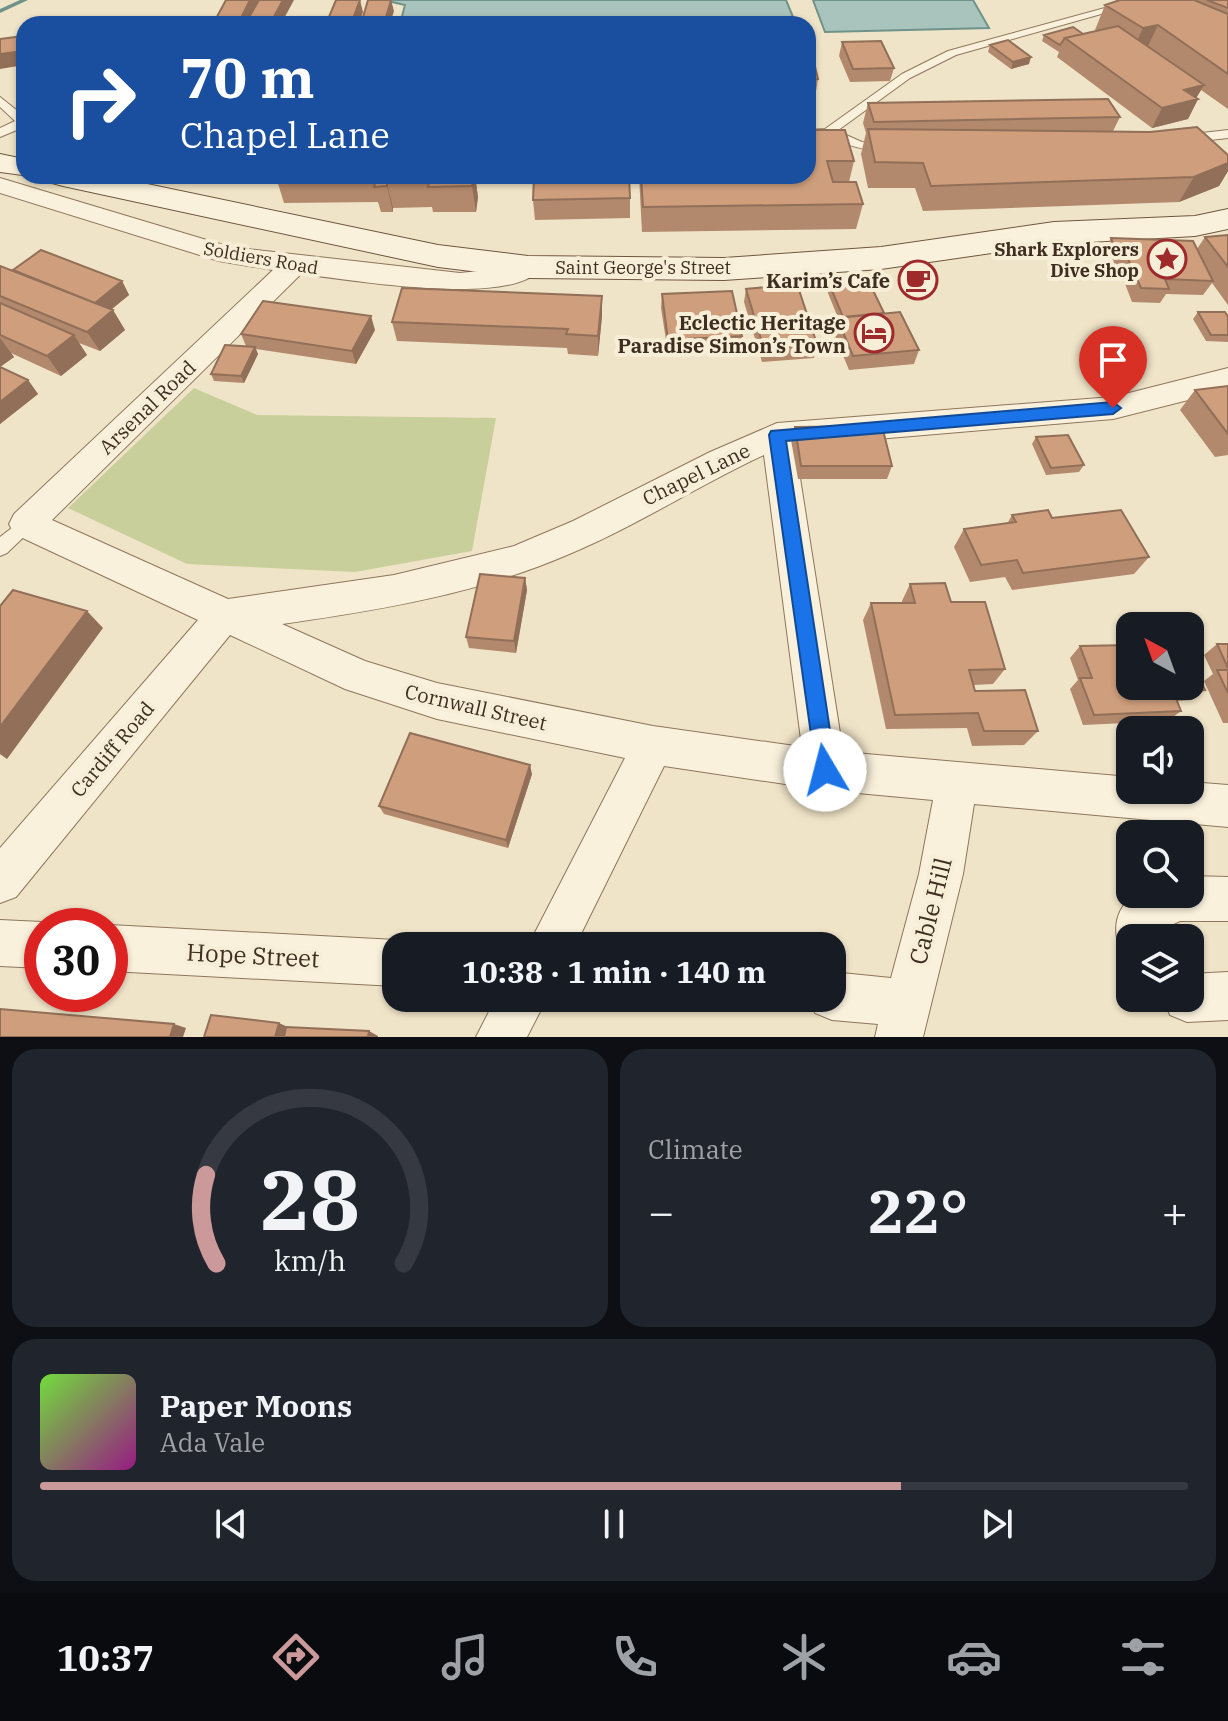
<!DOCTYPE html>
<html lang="en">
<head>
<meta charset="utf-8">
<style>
	body { margin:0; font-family:"IBM Plex Serif",serif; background:#20242c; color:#f1f3f6; height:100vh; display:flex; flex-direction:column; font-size:30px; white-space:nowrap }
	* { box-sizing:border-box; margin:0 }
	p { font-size:26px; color:#9ea1a6 }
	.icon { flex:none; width:44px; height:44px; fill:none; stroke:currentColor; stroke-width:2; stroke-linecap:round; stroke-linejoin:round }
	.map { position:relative; height:1037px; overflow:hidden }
	.drawer { display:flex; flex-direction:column; gap:12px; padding:12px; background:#0d0f14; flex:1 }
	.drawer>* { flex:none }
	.guide { position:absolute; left:16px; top:16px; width:800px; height:168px; border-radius:24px; box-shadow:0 2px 6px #0004; background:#1a4fa0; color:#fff; overflow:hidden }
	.needle { width:52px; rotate:319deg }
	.tools { position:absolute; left:1116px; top:612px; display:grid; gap:16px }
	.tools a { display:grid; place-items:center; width:88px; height:88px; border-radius:16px; background:#171b24; box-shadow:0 2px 6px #0004; font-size:40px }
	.speed { position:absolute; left:24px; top:908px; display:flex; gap:16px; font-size:40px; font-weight:700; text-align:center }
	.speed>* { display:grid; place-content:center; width:104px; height:104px; border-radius:50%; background:#171b24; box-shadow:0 2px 6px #0004; line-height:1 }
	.speed .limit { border:12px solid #d22; background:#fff; color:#111 }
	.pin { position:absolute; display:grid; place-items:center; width:68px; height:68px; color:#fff; margin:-82px -34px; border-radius:50% 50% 50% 0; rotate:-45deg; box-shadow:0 0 8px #0007 }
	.pin .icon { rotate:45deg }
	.me { position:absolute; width:88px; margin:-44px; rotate:352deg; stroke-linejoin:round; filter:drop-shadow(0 0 6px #0008) }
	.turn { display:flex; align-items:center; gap:28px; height:168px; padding:0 32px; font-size:36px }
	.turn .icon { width:104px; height:104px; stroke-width:2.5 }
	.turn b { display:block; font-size:56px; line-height:68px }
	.big { font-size:60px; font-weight:800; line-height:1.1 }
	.drawer .tile { flex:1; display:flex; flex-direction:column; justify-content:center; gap:12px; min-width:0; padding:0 28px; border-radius:24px; background:#20242c }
	.drawer .dial { align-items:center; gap:0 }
	.dial svg { height:208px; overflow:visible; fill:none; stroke:#363941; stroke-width:7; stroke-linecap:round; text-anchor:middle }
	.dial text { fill:#f1f3f6; stroke:none }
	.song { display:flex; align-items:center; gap:24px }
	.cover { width:96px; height:96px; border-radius:12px; background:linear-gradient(135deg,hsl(100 70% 55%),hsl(310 70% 35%)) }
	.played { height:8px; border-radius:4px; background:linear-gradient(90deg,#cc999b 75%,#363941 75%) }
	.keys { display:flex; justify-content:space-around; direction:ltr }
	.heat { display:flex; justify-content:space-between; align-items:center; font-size:44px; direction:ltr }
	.drawer .tiles { flex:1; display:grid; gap:12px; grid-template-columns:1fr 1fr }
	.tile:last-child { grid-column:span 2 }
	.trip { position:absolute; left:382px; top:932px; width:464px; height:80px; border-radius:24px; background:#171b24; box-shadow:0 2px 6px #0004; font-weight:800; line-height:80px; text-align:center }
	.tab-bar { display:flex; height:128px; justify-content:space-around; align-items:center; background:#090b0e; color:#9ea1a6 }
	.tab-bar .icon { width:56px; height:56px }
	.tab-bar .active { color:#cc999b }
	.tab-bar b { font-size:36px; color:#f1f3f6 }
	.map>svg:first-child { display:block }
	.green { fill:#c9cf9b }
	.water { fill:#a9c4bc; stroke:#6f938a; stroke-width:2 }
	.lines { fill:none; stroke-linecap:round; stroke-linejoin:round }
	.stream { fill:#6f938a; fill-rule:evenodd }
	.service-casing { stroke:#8d765c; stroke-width:2 }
	.minor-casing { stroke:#8d765c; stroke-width:2 }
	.secondary-casing { stroke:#6f573f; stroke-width:2 }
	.service { fill:#faf1dc; fill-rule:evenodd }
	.minor { fill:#faf1dc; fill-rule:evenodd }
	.secondary { fill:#faf1dc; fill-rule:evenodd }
	.wall { fill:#b2896c }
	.shaded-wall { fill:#916f58 }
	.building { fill:#cf9f7d; stroke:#916f58; stroke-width:2 }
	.route { fill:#1a73e8; stroke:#114b97; stroke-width:2 }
	.labels { text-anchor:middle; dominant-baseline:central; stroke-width:8; stroke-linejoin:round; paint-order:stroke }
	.far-poi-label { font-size:18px; font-weight:bold; fill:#3d2e20; stroke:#f7eed8; text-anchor:end }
	.far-street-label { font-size:18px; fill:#3d2e20; stroke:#f7eed8 }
	.poi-label { font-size:20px; font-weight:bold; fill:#3d2e20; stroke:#f7eed8; text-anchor:end }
	.street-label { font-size:20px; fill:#3d2e20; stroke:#f7eed8 }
	.near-street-label { font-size:24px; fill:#3d2e20; stroke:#f7eed8 }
</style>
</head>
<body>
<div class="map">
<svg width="1228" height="1037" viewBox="0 0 1228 1037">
	<rect width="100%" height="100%" fill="#f0e4c8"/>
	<!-- green -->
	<path class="green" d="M 194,388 L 257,415 L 496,418 L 472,551 L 355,572 L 187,564 L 68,508 Z"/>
	<!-- water -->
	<path class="water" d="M 383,0 L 786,0 L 796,24 L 400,24 L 405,5 Z
		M 813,0 L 973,0 L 989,28 L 825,32 Z"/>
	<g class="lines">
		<!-- stream -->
		<path class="stream" d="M 20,0 L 28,0 L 0,13 L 0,9 Z"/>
		<!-- service casing -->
		<g class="service-casing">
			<path id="service" d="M 1134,0 L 1151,0 L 956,55 L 910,78 L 837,131 L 862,142 L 890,143 L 890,149 C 856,155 840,135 808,138 L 808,130 L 825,129 L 902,74 L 948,51 Z
				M 0,97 L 24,116 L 24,127 L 0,137 L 0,128 L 15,121 L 0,107 Z
				M 1228,130 L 1228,138 L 1184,143 L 1178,139 L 1184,135 Z
				M 26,517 L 32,519 L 35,524 L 32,529 L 7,553 L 0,556 L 0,537 Z"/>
		</g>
		<!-- minor casing -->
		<g class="minor-casing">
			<path id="minor" d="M 0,178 L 230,247 L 460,273 L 497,269 L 528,258 L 538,261 L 542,267 C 515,309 348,279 301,274 L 52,520 L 228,599 L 394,575 L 514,546 L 573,521 L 710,452 L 777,423 L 1113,397 L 1228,368 L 1228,390 L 1113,419 L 795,446 L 843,752 L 1130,777 L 1130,790 L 1190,790 L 1190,782 L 1228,785 L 1228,827 L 974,804 L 963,874 L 923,1037 L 875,1037 L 878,1024 L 832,1020 L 815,1013 L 809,998 L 832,998 L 832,972 L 891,978 L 919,874 L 933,800 L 825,790 L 664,766 L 575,946 L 528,946 L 625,758 L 437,719 L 345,689 L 230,635 L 16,897 L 0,903 L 0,848 L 198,620 L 14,534 L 9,524 L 14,514 L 273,270 L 219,261 L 0,193 ZM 764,455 L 802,747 L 653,726 L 437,683 L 365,661 L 282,624 C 380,610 476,594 567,555 C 635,527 697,486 764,455 Z
				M 1190,876 L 1228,877 L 1228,921 L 1180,921 L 1161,930 L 1161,938 L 1130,938 L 1130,957 L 1122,954 C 1112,931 1114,910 1135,894 L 1190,894 Z
				M 0,920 L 42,922 L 51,926 L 42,926 L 42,968 L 0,966 Z
				M 110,925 L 396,940 L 411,946 L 396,946 L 396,986 L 110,971 Z
				M 1228,972 L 1228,1020 L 1187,1022 L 1170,1015 L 1163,998 L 1190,998 L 1190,974 Z
				M 496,998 L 547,998 L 527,1037 L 476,1037 Z"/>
		</g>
		<!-- secondary casing -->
		<g class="secondary-casing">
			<path id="secondary" d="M 0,154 L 24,159 L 24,176 L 30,176 L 0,172 Z
				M 47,176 L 109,176 L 438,245 L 528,256 L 724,258 L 881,247 L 1054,222 L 1195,216 L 1228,209 L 1228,229 L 1195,236 L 1054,244 L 881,269 L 724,280 L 528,278 L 438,267 L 63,186 L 52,183 Z"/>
		</g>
		<!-- service -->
		<use href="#service" class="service"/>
		<!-- minor -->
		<use href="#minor" class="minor"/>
		<!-- secondary -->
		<use href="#secondary" class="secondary"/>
	</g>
	<!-- wall -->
	<path class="wall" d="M 1120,0 L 1228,0 L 1228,109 L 1201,90 L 1196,98 L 1198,99 L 1188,119 L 1152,128 L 1057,57 L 1059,52 L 1042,41 L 1044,35 L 1083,34 L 1097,31 L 1095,30 L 1105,5 Z
		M 808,42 L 818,79 L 814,104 L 808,104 Z
		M 842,42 L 894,68 L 890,81 L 850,82 L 839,56 Z
		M 990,45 L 1029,64 L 1011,69 L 988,52 Z
		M 868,103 L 1120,117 L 1113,131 L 1228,155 L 1228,171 L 1219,186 L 1179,202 L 923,211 L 915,188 L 868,188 L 861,154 L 866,133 L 863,123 Z
		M 808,130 L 854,161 L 849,182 L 863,204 L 856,229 L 642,232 L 639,176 L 808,176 Z
		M 475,176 L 478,197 L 476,212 L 433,212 L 432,207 L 393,208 L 393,212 L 381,212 L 378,202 L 284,203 L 276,177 Z
		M 630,198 L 630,218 L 535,220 L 533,200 Z
		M 1228,235 L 1228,305 L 1212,283 L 1203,295 L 1166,294 L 1160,303 L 1132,302 L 1121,273 L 1112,272 L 1103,252 L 1111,238 L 1197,249 L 1205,237 Z
		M 0,266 L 14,271 L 122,281 L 129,295 L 112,309 L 125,330 L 100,351 L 79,343 L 87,355 L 61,376 L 11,353 L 14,357 L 0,367 L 28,380 L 38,394 L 0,424 Z
		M 828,281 L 884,313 L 919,350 L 914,364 L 849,370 L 833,331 L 837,318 L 838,318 L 826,288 Z
		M 746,289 L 817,344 L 814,358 L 762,362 L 744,302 Z
		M 662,294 L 742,336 L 740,350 L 668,353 L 661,308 Z
		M 602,296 L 602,316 L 598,356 L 568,354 L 567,348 L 397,341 L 392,322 Z
		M 1198,312 L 1228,317 L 1228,342 L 1206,341 L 1193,319 Z
		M 375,330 L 356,364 L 256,349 L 258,354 L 244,383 L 214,381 L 211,374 L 246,346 L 241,334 Z
		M 1228,386 L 1228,455 L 1215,457 L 1180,410 L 1195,390 Z
		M 795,427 L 892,466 L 887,479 L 798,479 L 791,440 Z
		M 1036,437 L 1084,465 L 1079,472 L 1046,475 L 1032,444 Z
		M 1012,515 L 1052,518 L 1149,557 L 1134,574 L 1012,590 L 1005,577 L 970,582 L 954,547 L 964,529 L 1007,524 Z
		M 525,578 L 527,590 L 516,653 L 469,648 L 466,637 Z
		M 910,584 L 951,602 L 1005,669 L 993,684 L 974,685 L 975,691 L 1038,731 L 1024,745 L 972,746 L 967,728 L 886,729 L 863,620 L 871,603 L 902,603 L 902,601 Z
		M 1217,644 L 1228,644 L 1228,723 L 1223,723 L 1204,681 L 1213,674 L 1204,655 Z
		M 1080,646 L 1205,690 L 1192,700 L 1177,701 L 1181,711 L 1168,721 L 1083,725 L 1070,689 L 1078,680 L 1070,658 Z
		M 532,774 L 508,848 L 384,814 L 379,806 Z"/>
	<!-- shaded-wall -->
	<path class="shaded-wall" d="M 250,0 L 261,0 L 249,24 L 238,24 Z
		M 283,0 L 294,0 L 281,24 L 270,24 Z
		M 360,0 L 363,12 L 359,24 L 351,24 Z
		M 391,0 L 394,11 L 390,24 L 384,24 Z
		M 1158,25 L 1146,50 L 1132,52 L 1143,28 Z
		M 24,51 L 24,65 L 0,69 L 0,54 Z
		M 1031,57 L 1029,64 L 1011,69 L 1013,62 Z
		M 1204,85 L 1195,100 L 1198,99 L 1188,119 L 1152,128 L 1162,108 L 1184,90 Z
		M 1228,163 L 1228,171 L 1219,186 L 1179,202 L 1194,177 Z
		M 474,176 L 475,176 L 478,197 L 476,212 L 472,186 Z
		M 387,183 L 393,208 L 393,212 L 387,186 Z
		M 122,281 L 129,295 L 103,316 L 95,303 Z
		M 602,296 L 602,316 L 598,356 L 598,336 Z
		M 113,310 L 125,330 L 100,351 L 87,332 Z
		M 371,316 L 375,330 L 356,364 L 352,351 Z
		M 74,335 L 87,355 L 61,376 L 47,356 Z
		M 0,338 L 14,357 L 0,367 Z
		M 255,347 L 258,354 L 244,383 L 241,376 Z
		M 28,380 L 38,394 L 0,424 L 0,402 Z
		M 525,578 L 527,590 L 516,653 L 514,641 Z
		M 87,611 L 103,628 L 7,759 L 0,754 L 0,727 Z
		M 530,765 L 532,774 L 508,848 L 506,840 Z
		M 279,1023 L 288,1027 L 285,1037 L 275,1037 Z
		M 174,1024 L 186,1028 L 183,1037 L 170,1037 Z
		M 369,1031 L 378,1036 L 378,1037 L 368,1037 Z"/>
	<!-- building -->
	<path class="building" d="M 226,0 L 250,0 L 238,24 L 213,24 Z
		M 259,0 L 283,0 L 270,24 L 245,24 Z
		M 336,0 L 360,0 L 351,24 L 326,24 Z
		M 368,0 L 391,0 L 384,24 L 361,24 Z
		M 1120,0 L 1194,0 L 1228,14 L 1228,74 L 1158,25 L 1143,28 L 1105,5 Z
		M 1207,0 L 1228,0 L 1228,8 Z
		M 1118,26 L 1204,85 L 1184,90 L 1198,99 L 1162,108 L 1065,38 Z
		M 1073,27 L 1083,34 L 1065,38 L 1060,45 L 1044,35 Z
		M 24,36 L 24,51 L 0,54 L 0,39 Z
		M 1008,40 L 1031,57 L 1013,62 L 990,45 Z
		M 881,41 L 894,68 L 853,69 L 842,42 Z
		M 808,42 L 809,42 L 818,79 L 808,79 Z
		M 1108,99 L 1120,117 L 874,122 L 868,103 Z
		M 1197,127 L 1228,155 L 1228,163 L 1194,177 L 931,186 L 923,163 L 875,162 L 868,129 L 1150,132 Z
		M 808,130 L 845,130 L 854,161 L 827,161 L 833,182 L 856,182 L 863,204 L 643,207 L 641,176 L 808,176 Z
		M 276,176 L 474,176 L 472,186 L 428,187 L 429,182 L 387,183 L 387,186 L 374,187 L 377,176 L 276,177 Z
		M 534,176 L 629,176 L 630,198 L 533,200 Z
		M 1228,235 L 1228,267 L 1205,237 Z
		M 1111,238 L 1193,241 L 1213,281 L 1165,279 L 1169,289 L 1141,288 L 1128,259 L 1119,259 Z
		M 41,250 L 122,281 L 95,303 L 13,270 Z
		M 0,266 L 113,310 L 87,332 L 0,296 Z
		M 867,278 L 884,313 L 843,317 L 828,281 Z
		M 797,284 L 817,344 L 764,349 L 746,289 Z
		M 402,288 L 602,296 L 598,336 L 566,334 L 568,329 L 392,322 Z
		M 732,291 L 742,336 L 668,340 L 662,294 Z
		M 263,301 L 371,316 L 352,351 L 241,334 Z
		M 0,303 L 74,335 L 47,356 L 0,335 Z
		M 900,312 L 919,350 L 853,356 L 837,318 Z
		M 1198,312 L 1225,312 L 1228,317 L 1228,335 L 1211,335 Z
		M 225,345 L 255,347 L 241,376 L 211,374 Z
		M 0,367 L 28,380 L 0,402 Z
		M 1228,386 L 1228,434 L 1195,390 Z
		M 882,426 L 892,466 L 801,466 L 795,427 Z
		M 1068,435 L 1084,465 L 1051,468 L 1036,437 Z
		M 1048,510 L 1052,518 L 1121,510 L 1149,557 L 1023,573 L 1017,560 L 981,565 L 964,529 L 1016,522 L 1012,515 Z
		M 480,574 L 525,578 L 514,641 L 466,637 Z
		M 945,583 L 951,602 L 985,602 L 1005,669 L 969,670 L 975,691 L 1025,690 L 1038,731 L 984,731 L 978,713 L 895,715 L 871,603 L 915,603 L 910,584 Z
		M 13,590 L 87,611 L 0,727 L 0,606 Z
		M 1217,644 L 1228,644 L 1228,668 Z
		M 1130,645 L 1130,686 L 1190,686 L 1190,658 L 1205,690 L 1173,691 L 1181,711 L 1094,715 L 1080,678 L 1092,678 L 1080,646 Z
		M 1217,670 L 1228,670 L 1228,693 Z
		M 410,733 L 530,765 L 506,840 L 379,806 Z
		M 0,1009 L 174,1024 L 170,1037 L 0,1037 Z
		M 211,1015 L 279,1023 L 275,1037 L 204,1037 Z
		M 286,1027 L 369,1031 L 368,1037 L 284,1037 Z"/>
	<!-- route -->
	<path class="route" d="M 1113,402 L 1121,408 L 1113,414 L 786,441 L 836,770 L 833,777 L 825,780 L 817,777 L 769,435 L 771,431 Z"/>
	<!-- icons -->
	<defs>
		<g id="sight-ring" transform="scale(2)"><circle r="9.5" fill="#f7eed8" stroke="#9e2a2b" stroke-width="1.5"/><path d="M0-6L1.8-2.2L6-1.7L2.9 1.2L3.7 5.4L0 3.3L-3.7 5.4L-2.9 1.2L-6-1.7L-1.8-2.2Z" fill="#9e2a2b"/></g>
		<g id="cafe-ring" transform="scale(2)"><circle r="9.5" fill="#f7eed8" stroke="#9e2a2b" stroke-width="1.5"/><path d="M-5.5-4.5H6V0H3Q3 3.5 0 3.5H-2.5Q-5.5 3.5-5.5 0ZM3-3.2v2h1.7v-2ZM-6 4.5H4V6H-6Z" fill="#9e2a2b"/></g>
		<g id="hotel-ring" transform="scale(2)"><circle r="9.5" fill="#f7eed8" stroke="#9e2a2b" stroke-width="1.5"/><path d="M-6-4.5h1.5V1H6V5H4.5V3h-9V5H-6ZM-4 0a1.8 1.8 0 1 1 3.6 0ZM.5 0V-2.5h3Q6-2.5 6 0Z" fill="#9e2a2b"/></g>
	</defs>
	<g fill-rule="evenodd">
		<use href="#sight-ring" x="1167" y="259"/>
		<use href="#cafe-ring" x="918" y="280"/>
		<use href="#hotel-ring" x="874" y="333"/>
	</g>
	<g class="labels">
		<!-- far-poi labels -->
		<g class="far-poi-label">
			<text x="1139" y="249">Shark Explorers<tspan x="1139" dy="21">Dive Shop</tspan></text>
		</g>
		<!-- far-street labels -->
		<g class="far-street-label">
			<text transform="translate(261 258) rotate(10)">Soldiers Road</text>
			<text x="643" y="267">Saint George's Street</text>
		</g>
		<!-- poi labels -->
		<g class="poi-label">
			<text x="890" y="280">Karim’s Cafe</text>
			<text x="846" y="322">Eclectic Heritage<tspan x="846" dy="23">Paradise Simon’s Town</tspan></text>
		</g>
		<!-- street labels -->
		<g class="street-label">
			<text transform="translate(147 407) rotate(-44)">Arsenal Road</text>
			<text transform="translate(696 474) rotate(-26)">Chapel Lane</text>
			<text transform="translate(476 707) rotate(13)">Cornwall Street</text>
			<text transform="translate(112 749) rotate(-50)">Cardiff Road</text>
		</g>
		<!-- near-street labels -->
		<g class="near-street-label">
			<text transform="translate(930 911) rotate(-76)">Cable Hill</text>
			<text transform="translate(253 955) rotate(3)">Hope Street</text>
		</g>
	</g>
</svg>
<div class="tools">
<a><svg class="needle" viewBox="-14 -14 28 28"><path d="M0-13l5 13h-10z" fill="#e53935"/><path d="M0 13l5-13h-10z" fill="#9ea1a6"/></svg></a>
<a><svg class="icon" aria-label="sound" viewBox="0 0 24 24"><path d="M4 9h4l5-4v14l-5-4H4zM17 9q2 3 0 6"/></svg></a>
<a><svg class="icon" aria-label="search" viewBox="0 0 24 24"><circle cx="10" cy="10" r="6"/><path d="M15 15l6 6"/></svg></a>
<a><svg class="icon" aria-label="layers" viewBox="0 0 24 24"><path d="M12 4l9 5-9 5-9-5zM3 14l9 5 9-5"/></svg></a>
</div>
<div class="speed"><div class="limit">30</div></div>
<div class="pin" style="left:1113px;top:408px;background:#d93025"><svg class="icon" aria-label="arrive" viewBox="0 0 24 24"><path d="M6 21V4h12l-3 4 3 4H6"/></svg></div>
<svg class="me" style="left:825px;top:770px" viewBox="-20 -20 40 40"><circle r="19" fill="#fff"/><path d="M0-13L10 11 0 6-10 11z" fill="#1a73e8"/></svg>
<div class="trip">10:38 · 1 min · 140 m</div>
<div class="guide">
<div class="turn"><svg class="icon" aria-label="right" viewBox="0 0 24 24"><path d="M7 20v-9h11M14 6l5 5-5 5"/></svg><div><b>70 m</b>Chapel Lane</div></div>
</div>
</div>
<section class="drawer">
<div class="tiles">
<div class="tile dial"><svg viewBox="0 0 100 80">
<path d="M14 69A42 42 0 1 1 86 69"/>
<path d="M14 69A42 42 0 0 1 10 35" stroke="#cc999b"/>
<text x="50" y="56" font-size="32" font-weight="700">28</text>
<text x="50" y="72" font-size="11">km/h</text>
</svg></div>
<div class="tile"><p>Climate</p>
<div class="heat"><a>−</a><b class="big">22°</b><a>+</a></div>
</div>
<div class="tile">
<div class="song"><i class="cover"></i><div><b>Paper Moons</b><p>Ada Vale</p></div></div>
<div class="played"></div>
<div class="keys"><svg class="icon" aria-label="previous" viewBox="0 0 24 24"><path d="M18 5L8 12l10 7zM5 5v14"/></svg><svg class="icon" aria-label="pause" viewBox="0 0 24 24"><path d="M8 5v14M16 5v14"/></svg><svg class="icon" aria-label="next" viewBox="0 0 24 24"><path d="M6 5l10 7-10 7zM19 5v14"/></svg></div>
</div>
</div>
</section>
<nav class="tab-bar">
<b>10:37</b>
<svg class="icon active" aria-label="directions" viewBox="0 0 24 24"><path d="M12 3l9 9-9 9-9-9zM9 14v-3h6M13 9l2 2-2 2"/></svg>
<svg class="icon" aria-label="music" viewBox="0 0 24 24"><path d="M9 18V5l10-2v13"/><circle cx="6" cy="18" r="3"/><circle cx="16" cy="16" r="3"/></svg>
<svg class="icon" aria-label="phone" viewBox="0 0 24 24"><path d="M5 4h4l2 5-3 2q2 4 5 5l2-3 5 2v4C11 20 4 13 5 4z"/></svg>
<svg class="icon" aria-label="climate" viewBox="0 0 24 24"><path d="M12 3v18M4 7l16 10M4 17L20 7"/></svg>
<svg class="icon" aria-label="car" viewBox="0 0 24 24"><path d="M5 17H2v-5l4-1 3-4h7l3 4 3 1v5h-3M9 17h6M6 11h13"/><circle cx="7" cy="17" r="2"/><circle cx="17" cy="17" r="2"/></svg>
<svg class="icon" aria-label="filters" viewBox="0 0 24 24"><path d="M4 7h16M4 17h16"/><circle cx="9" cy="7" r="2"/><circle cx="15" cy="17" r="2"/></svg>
</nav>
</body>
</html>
